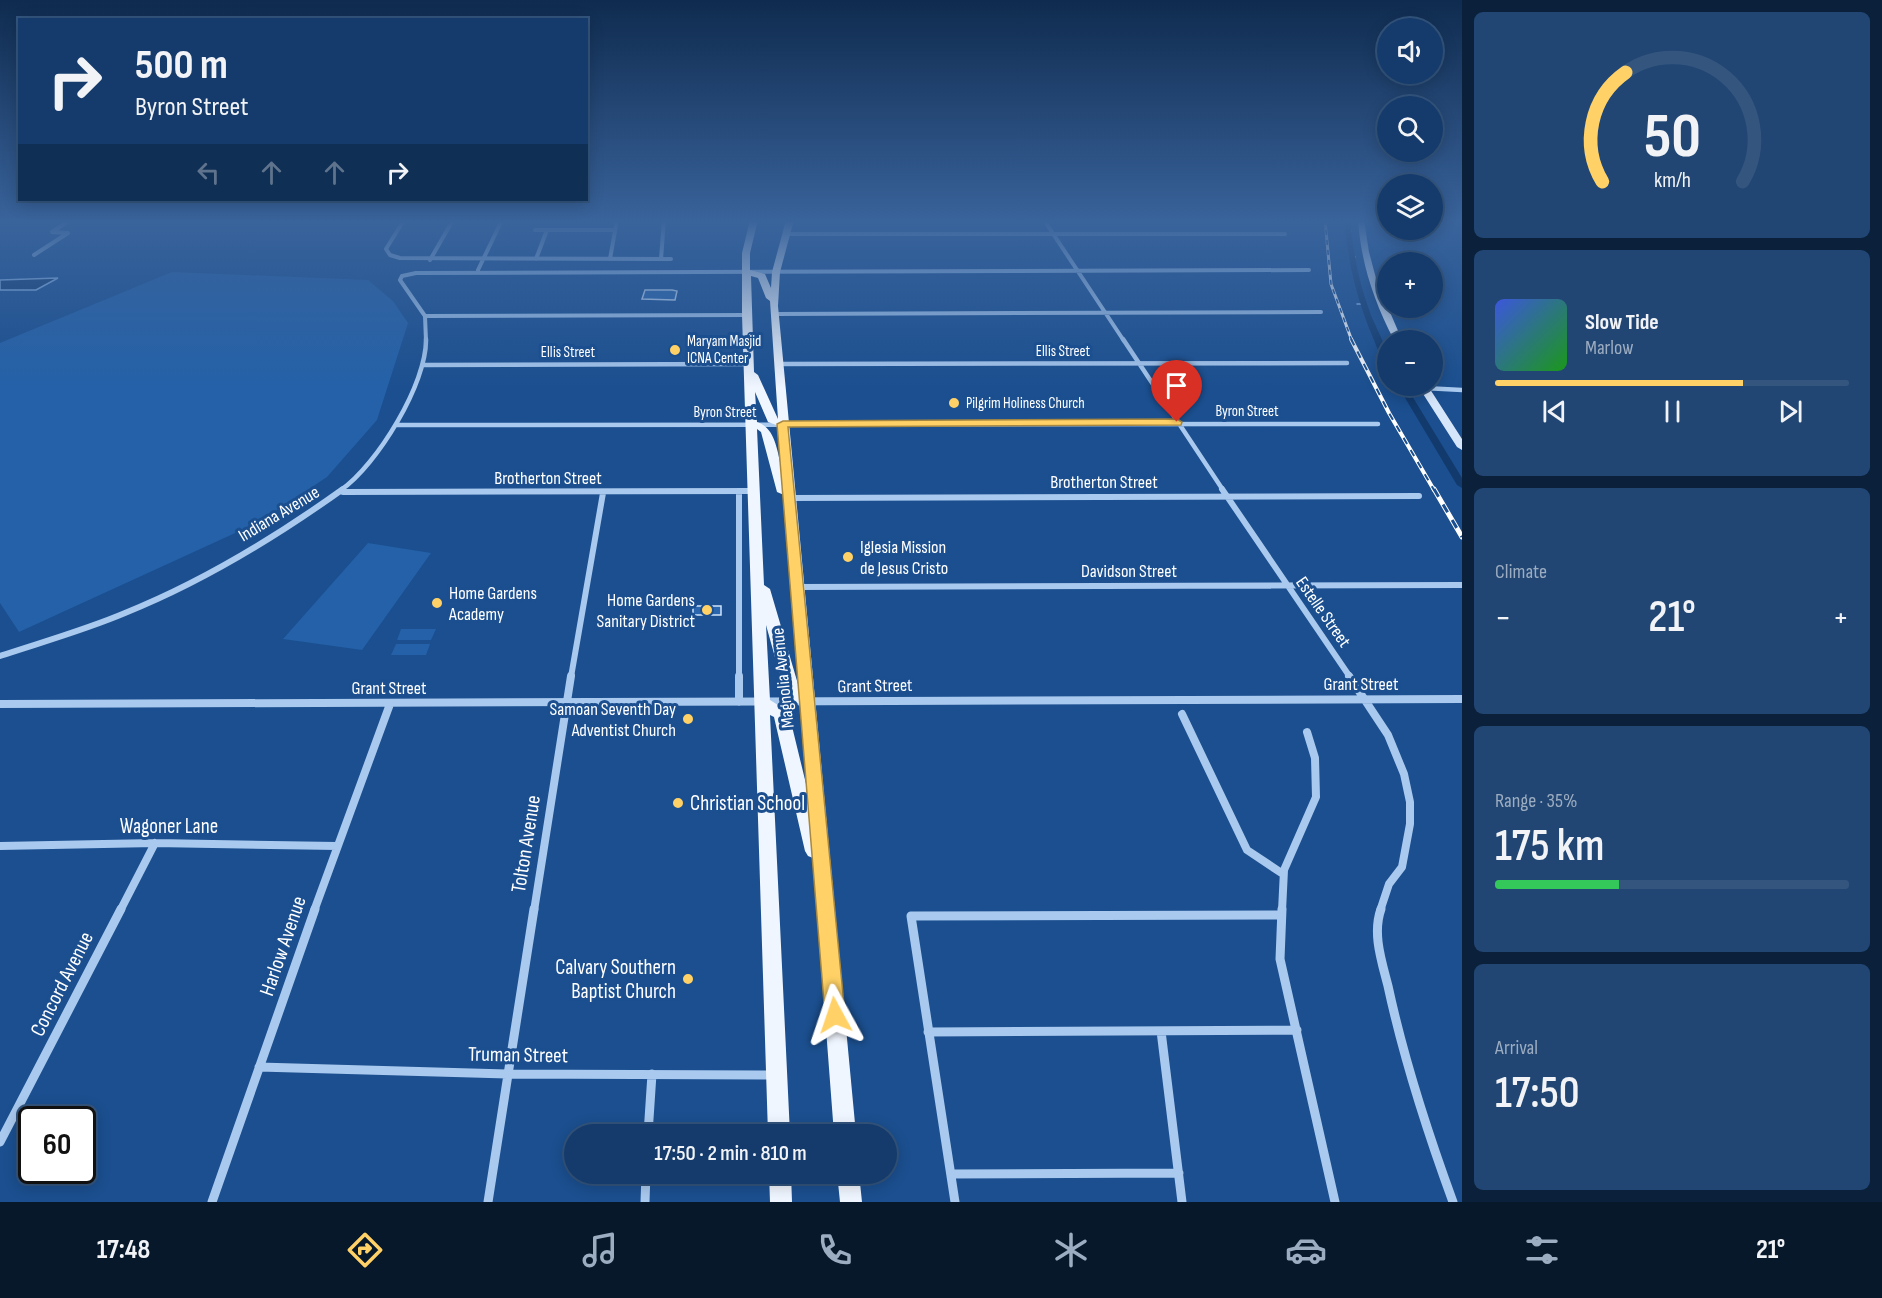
<!DOCTYPE html>
<html lang="en">
<head>
<meta charset="utf-8">
<style>
	body { margin:0; font-family:"Sofia Sans Condensed",sans-serif; background:#214673; color:#f1f3f6; height:100vh; display:flex; flex-direction:column; font-size:22px; white-space:nowrap }
	* { box-sizing:border-box; margin:0 }
	p { font-size:20px; color:#9dadc1 }
	.icon { flex:none; width:33px; height:33px; fill:none; stroke:currentColor; stroke-width:2; stroke-linecap:round; stroke-linejoin:round }
	.map { position:relative; flex:1; overflow:hidden }
	.sheet { display:flex; flex-direction:column; gap:12px; padding:12px; background:#0b203b; width:420px }
	.sheet>* { flex:none }
	.guide { position:absolute; left:18px; top:18px; width:570px; height:183px; border-radius:0px; box-shadow:0 3px 15px #0003,0 0 0 2px #33557e; background:#143b6b; color:#f1f3f6; overflow:hidden }
	.controls { position:absolute; left:1377px; top:18px; display:grid; gap:12px }
	.controls a { display:grid; place-items:center; width:66px; height:66px; border-radius:50%; background:#143b6b; box-shadow:0 3px 15px #0003,0 0 0 2px #33557e; font-size:30px }
	.speed { position:absolute; left:18px; top:1106px; display:flex; gap:12px; font-size:30px; font-weight:700; text-align:center }
	.speed>* { display:grid; place-content:center; width:78px; height:78px; border-radius:50%; background:#143b6b; box-shadow:0 3px 15px #0003,0 0 0 2px #33557e; line-height:1 }
	.speed .limit { border:3px solid #111; border-radius:9px; background:#fff; color:#111 }
	.pin { position:absolute; display:grid; place-items:center; width:51px; height:51px; color:#fff; margin:-62px -26px; border-radius:50% 50% 50% 0; rotate:-45deg; box-shadow:0 0 6px #0007 }
	.pin .icon { rotate:45deg }
	.me { position:absolute; width:66px; margin:-33px; rotate:355deg; stroke-linejoin:round; filter:drop-shadow(0 0 4px #0008) }
	.turn { display:flex; align-items:center; gap:21px; height:126px; padding:0 18px; font-size:27px }
	.turn .icon { width:78px; height:78px; stroke-width:2.5 }
	.turn b { display:block; font-size:42px; line-height:51px }
	.lanes { display:flex; align-items:center; height:57px; padding:0 18px; background:#0003; justify-content:center; gap:30px; direction:ltr }
	.lanes .off { opacity:.35 }
	.big { font-size:45px; font-weight:600; line-height:1.1 }
	.sheet .card { flex:1; display:flex; flex-direction:column; justify-content:center; gap:9px; min-width:0; padding:0 21px; border-radius:9px; background:#214673 }
	.sheet .dial { align-items:center; gap:0 }
	.dial svg { height:156px; overflow:visible; fill:none; stroke:#33557e; stroke-width:7; stroke-linecap:round; text-anchor:middle }
	.dial text { fill:#f1f3f6; stroke:none }
	.song { display:flex; align-items:center; gap:18px }
	.cover { width:72px; height:72px; border-radius:9px; background:linear-gradient(135deg,hsl(230 70% 55%),hsl(120 70% 35%)) }
	.played { height:6px; border-radius:3px; background:linear-gradient(90deg,#ffd166 70%,#33557e 70%) }
	.keys { display:flex; justify-content:space-around; direction:ltr }
	.heat { display:flex; justify-content:space-between; align-items:center; font-size:33px; direction:ltr }
	.charge { height:9px; border-radius:4px; background:linear-gradient(90deg,#34c759 35%,#33557e 0) }
	.trip { position:absolute; left:564px; top:1124px; width:333px; height:60px; border-radius:30px; background:#143b6b; box-shadow:0 3px 15px #0003,0 0 0 2px #33557e; font-weight:600; line-height:60px; text-align:center }
	.dock { display:flex; height:96px; justify-content:space-around; align-items:center; background:#08182b; color:#9dadc1 }
	.dock .icon { width:42px; height:42px }
	.dock .active { color:#ffd166 }
	.dock b { font-size:27px; color:#f1f3f6 }
	main { display:flex; flex:1; min-height:0 }
	.map>svg:first-child { display:block }
	.green { fill:#2461a8 }
	.water { fill:#123a6d; stroke:#9cc4f0; stroke-width:1.5 }
	.lines { fill:none; stroke-linecap:round; stroke-linejoin:round }
	.stream-far1 { stroke:#9cc4f0; stroke-width:1.5 }
	.stream { stroke:#9cc4f0; stroke-width:2 }
	.canal { fill:#123a6d; fill-rule:evenodd }
	.building { fill:#2a66ad; stroke:#cfe3fa; stroke-width:1.5 }
	.street-far4 { stroke:#a9c9ee; stroke-width:4 }
	.street-far3 { stroke:#a9c9ee; stroke-width:4.5 }
	.street-far2 { stroke:#a9c9ee; stroke-width:6 }
	.street-far1 { stroke:#a9c9ee; stroke-width:8 }
	.street { stroke:#a9c9ee; stroke-width:9 }
	.secondary { fill:#d6e6fa; fill-rule:evenodd }
	.primary { fill:#f0f6ff; fill-rule:evenodd }
	.rail-far2-casing { stroke:#fff; stroke-width:3 }
	.rail-far1-casing { stroke:#fff; stroke-width:4 }
	.rail-casing { stroke:#fff; stroke-width:5 }
	.rail-far2 { stroke:#1b4f8f; stroke-width:1.5; stroke-dasharray:5; stroke-linecap:butt }
	.rail-far1 { stroke:#1b4f8f; stroke-width:2; stroke-dasharray:7; stroke-linecap:butt }
	.rail { stroke:#1b4f8f; stroke-width:3; stroke-dasharray:9; stroke-linecap:butt }
	.route { fill:#ffd166; stroke:#a68842; stroke-width:1.5 }
	.poi-dot { fill:#ffd166; stroke:#1b4f8f; stroke-width:2 }
	.labels { text-anchor:middle; dominant-baseline:central; stroke-width:6; stroke-linejoin:round; paint-order:stroke }
	.far-poi-label { font-size:15px; fill:#fff; stroke:#1b4f8f; text-anchor:start }
	.far-street-label { font-size:15px; fill:#fff; stroke:#1b4f8f }
	.street-label { font-size:18px; fill:#fff; stroke:#1b4f8f }
	.poi-label { font-size:18px; fill:#fff; stroke:#1b4f8f; text-anchor:start }
	.near-poi-label { font-size:21px; fill:#fff; stroke:#1b4f8f; text-anchor:start }
	.near-street-label { font-size:21px; fill:#fff; stroke:#1b4f8f }
</style>
</head>
<body>
<main>
<div class="map">
<svg width="1462" height="1202" viewBox="0 0 1462 1202">
	<rect width="100%" height="100%" fill="#1b4f8f"/>
	<!-- green -->
	<path class="green" d="M 172,272 L 368,280 L 393,301 L 408,323 L 377,420 L 327,477 L 259,522 L 19,632 L 0,603 L 0,343 Z
		M 368,543 L 431,553 L 362,650 L 283,639 Z
		M 401,629 L 436,629 L 431,640 L 397,640 Z
		M 396,644 L 430,644 L 426,655 L 391,655 Z"/>
	<!-- water -->
	<path class="water" d="M 58,278 L 36,290 L 0,290 L 0,280 Z"/>
	<g class="lines">
		<!-- stream-far1 -->
		<path class="stream-far1" d="M 1347,231 L 1351,231
			M 1350,256 L 1355,257
			M 1357,304 L 1362,304"/>
		<!-- stream -->
		<path class="stream" d="M 1405,390 L 1409,391"/>
		<!-- canal -->
		<path class="canal" d="M 1344,220 L 1350,220 C 1353,250 1358,279 1368,307 C 1374,326 1388,345 1388,364 C 1381,359 1377,348 1374,340 C 1357,301 1348,262 1344,220 Z
			M 1398,386 L 1406,386 L 1462,478 L 1462,488 L 1457,485 Z"/>
	</g>
	<!-- building -->
	<path class="building" d="M 645,290 L 672,290 L 677,291 L 675,300 L 642,299 Z
		M 693,606 L 721,606 L 721,615 L 693,615 Z"/>
	<g class="lines">
		<!-- street-far4 -->
		<path class="street-far4" d="M 404,220 L 386,249 L 390,255 L 400,258 L 671,259
			M 1044,220 L 1124,341
			M 535,230 L 615,230
			M 785,234 L 1285,234
			M 34,255 L 68,233 L 52,232 L 70,220
			M 536,259 L 547,230
			M 610,259 L 617,220
			M 661,259 L 664,220
			M 430,260 L 453,220
			M 478,270 L 502,220
			M 775,314 L 1321,312
			M 425,316 L 747,315
			M 426,341 L 425,316 L 400,280 L 402,276 L 416,273 L 1309,270"/>
		<!-- street-far3 -->
		<path class="street-far3" d="M 1123,339 L 1223,490
			M 778,364 L 1347,363
			M 423,365 L 749,364
			M 1424,388 L 1462,390
			M 396,425 L 1378,424
			M 341,490 C 377,465 427,383 426,339"/>
		<!-- street-far2 -->
		<path class="street-far2" d="M 1222,489 L 1350,677
			M 739,491 L 739,677
			M 343,492 L 754,491
			M 790,498 L 1419,496
			M 797,587 L 1462,585
			M 0,656 C 42,642 85,630 125,613 C 202,582 276,537 343,489
			M 571,677 L 603,493"/>
		<!-- street-far1 -->
		<path class="street-far1" d="M 739,676 L 739,702
			M 1349,676 L 1388,735 L 1404,774 L 1410,802 L 1410,824 L 1402,867 L 1389,884 L 1380,911
			M 0,704 L 1462,699
			M 1182,714 L 1247,850 L 1283,874
			M 0,846 L 155,843 L 337,846
			M 120,911 L 155,843
			M 314,911 L 390,704
			M 534,911 L 571,676
			M 1282,911 L 1284,870 L 1316,797 L 1315,758 L 1307,732"/>
		<!-- street -->
		<path class="street" d="M 1282,909 L 1280,959 L 1335,1202
			M 1381,909 C 1372,934 1382,962 1388,986 C 1404,1060 1427,1131 1453,1202
			M 1161,1031 L 1182,1202
			M 928,1032 L 1297,1030
			M 259,1067 L 507,1074 L 772,1075
			M 648,1134 L 652,1074
			M 0,1142 L 121,909
			M 951,1174 L 1179,1173
			M 212,1202 L 315,909
			M 488,1202 L 534,909
			M 645,1202 L 646,1173
			M 955,1202 L 911,916 L 1280,915"/>
		<!-- secondary -->
		<path class="secondary" d="M 1358,220 L 1364,220 L 1369,252 L 1377,282 L 1402,340 L 1394,340 C 1374,302 1361,263 1358,220 Z
			M 1418,386 L 1428,386 L 1462,439 L 1462,450 L 1457,447 Z"/>
		<!-- primary -->
		<path class="primary" d="M 750,220 L 758,220 L 750,253 L 750,270 L 765,274 L 771,288 L 772,272 L 786,220 L 794,220 L 780,272 L 778,306 L 856,1134 L 834,1134 L 813,858 L 808,856 L 805,851 L 774,717 L 770,715 L 790,1134 L 768,1134 L 742,315 L 742,253 ZM 751,276 L 758,278 L 766,298 L 770,301 L 778,419 L 758,375 L 754,372 ZM 755,392 L 768,422 L 779,426 L 782,469 C 777,452 776,428 757,422 ZM 757,429 L 761,432 L 777,492 L 784,495 L 800,691 L 770,589 L 764,585 ZM 766,625 L 785,693 L 787,697 L 801,705 L 807,788 L 789,714 L 786,710 L 770,700 Z
			M 769,1173 L 791,1173 L 792,1202 L 770,1202 Z
			M 837,1173 L 859,1173 L 862,1202 L 840,1202 Z"/>
		<!-- rail-far2 casing -->
		<g class="rail-far2-casing">
			<path id="rail-far2" d="M 1325,220 L 1331,284 L 1352,341"/>
		</g>
		<!-- rail-far1 casing -->
		<g class="rail-far1-casing">
			<path id="rail-far1" d="M 1351,339 L 1389,413 L 1434,490"/>
		</g>
		<!-- rail casing -->
		<g class="rail-casing">
			<path id="rail" d="M 1434,489 L 1462,537"/>
		</g>
		<!-- rail-far2 -->
		<use href="#rail-far2" class="rail-far2"/>
		<!-- rail-far1 -->
		<use href="#rail-far1" class="rail-far1"/>
		<!-- rail -->
		<use href="#rail" class="rail"/>
	</g>
	<!-- sky -->
	<linearGradient id="sky" x2="0" y2="1"><stop stop-color="#0f2b4f"/><stop offset="0.57" stop-color="#39639b"/><stop offset="1" stop-color="#39639b" stop-opacity="0"/></linearGradient>
	<rect width="1462" height="388" fill="url(#sky)"/>
	<!-- route -->
	<path class="route" d="M 1177,419 L 1182,422 L 1181,425 L 788,427 L 845,1015 L 842,1022 L 835,1025 L 828,1022 L 825,1015 L 777,424 L 783,421 Z"/>
	<!-- markers -->
	<g class="poi-dot">
		<circle cx="675" cy="350" r="6"/>
		<circle cx="954" cy="403" r="6"/>
		<circle cx="848" cy="557" r="6"/>
		<circle cx="437" cy="603" r="6"/>
		<circle cx="707" cy="610" r="6"/>
		<circle cx="688" cy="719" r="6"/>
		<circle cx="678" cy="803" r="6"/>
		<circle cx="688" cy="979" r="6"/>
	</g>
	<g class="labels">
		<!-- far-poi labels -->
		<g class="far-poi-label">
			<text x="687" y="341">Maryam Masjid<tspan x="687" dy="17">ICNA Center</tspan></text>
			<text x="966" y="403">Pilgrim Holiness Church</text>
		</g>
		<!-- far-street labels -->
		<g class="far-street-label">
			<text x="1063" y="351">Ellis Street</text>
			<text x="568" y="352">Ellis Street</text>
			<text x="1247" y="411">Byron Street</text>
			<text x="725" y="412">Byron Street</text>
		</g>
		<!-- street labels -->
		<g class="street-label">
			<text x="548" y="478">Brotherton Street</text>
			<text x="1104" y="482">Brotherton Street</text>
			<text transform="translate(279 514) rotate(-31)">Indiana Avenue</text>
			<text x="1129" y="571">Davidson Street</text>
			<text transform="translate(1323 612) rotate(55)">Estelle Street</text>
			<text transform="translate(783 678) rotate(-96)">Magnolia Avenue</text>
			<text x="1361" y="684">Grant Street</text>
			<text transform="translate(875 686) rotate(-1)">Grant Street</text>
			<text x="389" y="688">Grant Street</text>
		</g>
		<!-- poi labels -->
		<g class="poi-label">
			<text x="860" y="547">Iglesia Mission<tspan x="860" dy="21">de Jesus Cristo</tspan></text>
			<text x="449" y="593">Home Gardens<tspan x="449" dy="21">Academy</tspan></text>
			<text x="695" y="600" text-anchor="end">Home Gardens<tspan x="695" dy="21">Sanitary District</tspan></text>
			<text x="676" y="709" text-anchor="end">Samoan Seventh Day<tspan x="676" dy="21">Adventist Church</tspan></text>
		</g>
		<!-- near-poi labels -->
		<g class="near-poi-label">
			<text x="690" y="803">Christian School</text>
			<text x="676" y="967" text-anchor="end">Calvary Southern<tspan x="676" dy="24">Baptist Church</tspan></text>
		</g>
		<!-- near-street labels -->
		<g class="near-street-label">
			<text x="169" y="826">Wagoner Lane</text>
			<text transform="translate(526 844) rotate(-81)">Tolton Avenue</text>
			<text transform="translate(283 946) rotate(-71)">Harlow Avenue</text>
			<text transform="translate(62 984) rotate(-63)">Concord Avenue</text>
			<text transform="translate(518 1055) rotate(1)">Truman Street</text>
		</g>
	</g>
</svg>
<div class="controls">
<a><svg class="icon" aria-label="sound" viewBox="0 0 24 24"><path d="M4 9h4l5-4v14l-5-4H4zM17 9q2 3 0 6"/></svg></a>
<a><svg class="icon" aria-label="search" viewBox="0 0 24 24"><circle cx="10" cy="10" r="6"/><path d="M15 15l6 6"/></svg></a>
<a><svg class="icon" aria-label="layers" viewBox="0 0 24 24"><path d="M12 4l9 5-9 5-9-5zM3 14l9 5 9-5"/></svg></a>
<a>+</a>
<a>−</a>
</div>
<div class="speed"><div class="limit">60</div></div>
<div class="pin" style="left:1177px;top:422px;background:#d93025"><svg class="icon" aria-label="arrive" viewBox="0 0 24 24"><path d="M6 21V4h12l-3 4 3 4H6"/></svg></div>
<svg class="me" style="left:835px;top:1015px" viewBox="-20 -20 40 40"><path d="M0-17L14 15 0 8-14 15z" fill="#ffd166" stroke="#fff" stroke-width="4"/></svg>
<div class="trip">17:50 · 2 min · 810 m</div>
<div class="guide">
<div class="turn"><svg class="icon" aria-label="right" viewBox="0 0 24 24"><path d="M7 20v-9h11M14 6l5 5-5 5"/></svg><div><b>500 m</b>Byron Street</div></div>
<div class="lanes"><svg class="icon off" aria-label="left" viewBox="0 0 24 24"><path d="M17 20v-9H6M10 6l-5 5 5 5"/></svg><svg class="icon off" aria-label="ahead" viewBox="0 0 24 24"><path d="M12 20V5M6 11l6-6 6 6"/></svg><svg class="icon off" aria-label="ahead" viewBox="0 0 24 24"><path d="M12 20V5M6 11l6-6 6 6"/></svg><svg class="icon" aria-label="right" viewBox="0 0 24 24"><path d="M7 20v-9h11M14 6l5 5-5 5"/></svg></div>
</div>
</div>
<section class="sheet">
<div class="card dial"><svg viewBox="0 0 100 80">
<path d="M14 69A42 42 0 1 1 86 69"/>
<path d="M14 69A42 42 0 0 1 26 13" stroke="#ffd166"/>
<text x="50" y="56" font-size="32" font-weight="700">50</text>
<text x="50" y="72" font-size="11">km/h</text>
</svg></div>
<div class="card">
<div class="song"><i class="cover"></i><div><b>Slow Tide</b><p>Marlow</p></div></div>
<div class="played"></div>
<div class="keys"><svg class="icon" aria-label="previous" viewBox="0 0 24 24"><path d="M18 5L8 12l10 7zM5 5v14"/></svg><svg class="icon" aria-label="pause" viewBox="0 0 24 24"><path d="M8 5v14M16 5v14"/></svg><svg class="icon" aria-label="next" viewBox="0 0 24 24"><path d="M6 5l10 7-10 7zM19 5v14"/></svg></div>
</div>
<div class="card"><p>Climate</p>
<div class="heat"><a>−</a><b class="big">21°</b><a>+</a></div>
</div>
<div class="card"><p>Range · 35%</p><b class="big">175 km</b><div class="charge"></div></div>
<div class="card"><p>Arrival</p><b class="big">17:50</b></div>
</section>
</main>
<nav class="dock">
<b>17:48</b>
<svg class="icon active" aria-label="directions" viewBox="0 0 24 24"><path d="M12 3l9 9-9 9-9-9zM9 14v-3h6M13 9l2 2-2 2"/></svg>
<svg class="icon" aria-label="music" viewBox="0 0 24 24"><path d="M9 18V5l10-2v13"/><circle cx="6" cy="18" r="3"/><circle cx="16" cy="16" r="3"/></svg>
<svg class="icon" aria-label="phone" viewBox="0 0 24 24"><path d="M5 4h4l2 5-3 2q2 4 5 5l2-3 5 2v4C11 20 4 13 5 4z"/></svg>
<svg class="icon" aria-label="climate" viewBox="0 0 24 24"><path d="M12 3v18M4 7l16 10M4 17L20 7"/></svg>
<svg class="icon" aria-label="car" viewBox="0 0 24 24"><path d="M5 17H2v-5l4-1 3-4h7l3 4 3 1v5h-3M9 17h6M6 11h13"/><circle cx="7" cy="17" r="2"/><circle cx="17" cy="17" r="2"/></svg>
<svg class="icon" aria-label="filters" viewBox="0 0 24 24"><path d="M4 7h16M4 17h16"/><circle cx="9" cy="7" r="2"/><circle cx="15" cy="17" r="2"/></svg>
<b>21°</b>
</nav>
</body>
</html>
